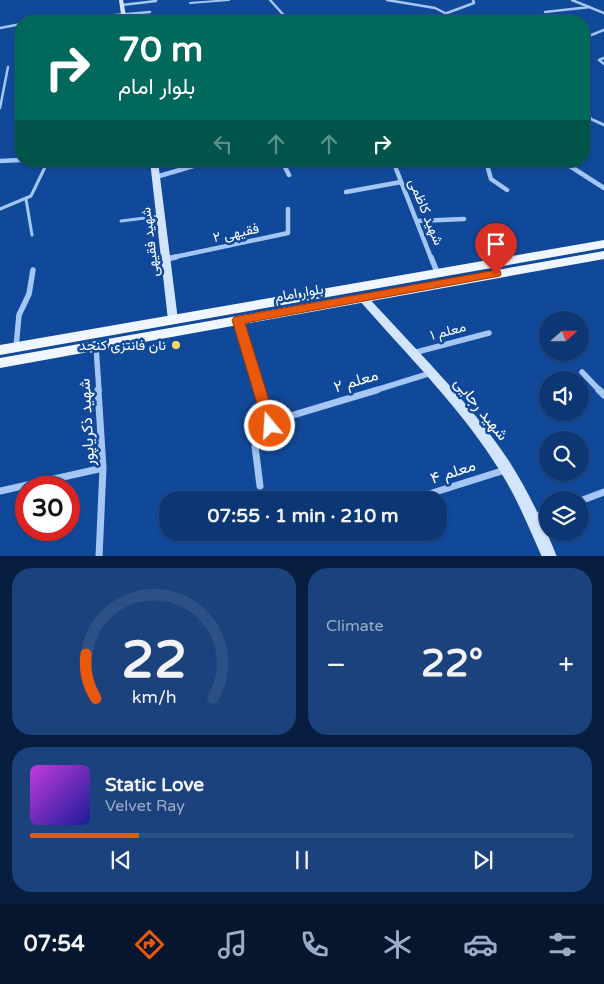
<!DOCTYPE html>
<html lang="en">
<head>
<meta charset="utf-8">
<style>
	body { margin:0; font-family:"Varela Round",Vazirmatn,sans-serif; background:#1b427c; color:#f1f3f6; height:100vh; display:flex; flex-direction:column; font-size:19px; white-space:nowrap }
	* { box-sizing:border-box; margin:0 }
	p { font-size:16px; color:#9aacc5 }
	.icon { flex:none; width:28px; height:28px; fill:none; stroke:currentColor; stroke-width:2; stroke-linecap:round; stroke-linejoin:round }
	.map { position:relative; height:556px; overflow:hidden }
	.sheet { display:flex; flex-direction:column; gap:12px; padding:12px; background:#071e40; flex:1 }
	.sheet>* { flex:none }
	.hud { position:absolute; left:15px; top:15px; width:575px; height:152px; border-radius:20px; box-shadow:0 1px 4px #0004,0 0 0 1px #2d5186; background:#00695c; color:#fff; overflow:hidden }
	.needle { width:32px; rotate:69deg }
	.fabs { position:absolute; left:539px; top:311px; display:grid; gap:10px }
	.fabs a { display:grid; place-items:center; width:50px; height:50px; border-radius:50%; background:#0d3774; box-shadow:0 1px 4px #0004,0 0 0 1px #2d5186; font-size:25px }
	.speed { position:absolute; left:15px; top:476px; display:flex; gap:10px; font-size:25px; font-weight:700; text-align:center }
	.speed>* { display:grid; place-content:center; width:65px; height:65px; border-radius:50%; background:#0d3774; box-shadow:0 1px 4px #0004,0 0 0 1px #2d5186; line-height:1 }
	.speed .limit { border:8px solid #d22; background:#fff; color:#111 }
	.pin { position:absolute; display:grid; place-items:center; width:42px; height:42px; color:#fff; margin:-51px -21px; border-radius:50% 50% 50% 0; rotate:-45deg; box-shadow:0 0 5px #0007 }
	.pin .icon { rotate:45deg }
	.me { position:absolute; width:55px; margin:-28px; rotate:342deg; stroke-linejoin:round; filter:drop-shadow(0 0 4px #0008) }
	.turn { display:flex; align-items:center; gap:18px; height:105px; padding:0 20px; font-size:22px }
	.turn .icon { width:65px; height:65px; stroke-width:2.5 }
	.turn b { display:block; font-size:35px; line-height:42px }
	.lanes { display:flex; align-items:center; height:48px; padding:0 20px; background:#0003; justify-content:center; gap:25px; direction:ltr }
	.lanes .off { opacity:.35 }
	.big { font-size:38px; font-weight:700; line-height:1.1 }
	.sheet .card { flex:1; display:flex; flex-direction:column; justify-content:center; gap:8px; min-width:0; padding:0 18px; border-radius:20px; background:#1b427c }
	.sheet .dial { align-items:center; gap:0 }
	.dial svg { height:130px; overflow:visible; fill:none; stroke:#2d5186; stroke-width:7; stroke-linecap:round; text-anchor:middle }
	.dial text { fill:#f1f3f6; stroke:none }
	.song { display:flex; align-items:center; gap:15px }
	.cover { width:60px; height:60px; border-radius:8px; background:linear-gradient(135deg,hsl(290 70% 55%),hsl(240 70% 35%)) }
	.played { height:5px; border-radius:2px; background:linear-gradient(90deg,#ea580c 20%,#2d5186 20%) }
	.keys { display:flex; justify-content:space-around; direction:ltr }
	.heat { display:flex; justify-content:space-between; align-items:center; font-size:28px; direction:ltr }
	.sheet .tiles { flex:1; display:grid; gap:12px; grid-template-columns:1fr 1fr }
	.card:last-child { grid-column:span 2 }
	.trip { position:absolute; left:159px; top:491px; width:288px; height:50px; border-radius:20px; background:#0d3774; box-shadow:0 1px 4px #0004,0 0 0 1px #2d5186; font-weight:700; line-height:50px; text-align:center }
	.dock { display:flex; height:80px; justify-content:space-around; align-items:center; background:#05162e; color:#9aacc5 }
	.dock .icon { width:35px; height:35px }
	.dock .active { color:#ea580c }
	.dock b { font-size:22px; color:#f1f3f6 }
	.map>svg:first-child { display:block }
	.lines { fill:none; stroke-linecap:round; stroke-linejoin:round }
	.lane-far2 { stroke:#a3c6f4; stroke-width:2 }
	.lane-far1 { stroke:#a3c6f4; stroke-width:2.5 }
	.lane { stroke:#a3c6f4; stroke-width:3 }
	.street-far4 { stroke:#a3c6f4; stroke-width:2.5 }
	.street-far3 { stroke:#a3c6f4; stroke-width:3 }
	.street-far2 { stroke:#a3c6f4; stroke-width:4.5 }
	.street-far1 { stroke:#a3c6f4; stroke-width:5.5 }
	.street { stroke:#a3c6f4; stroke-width:7 }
	.secondary { fill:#d3e4fd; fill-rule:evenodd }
	.primary { fill:#f0f6ff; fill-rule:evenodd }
	.route { fill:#ea580c; stroke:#983908 }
	.poi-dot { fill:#ffd766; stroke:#11499a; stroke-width:2 }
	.labels { text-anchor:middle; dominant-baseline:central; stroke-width:5; stroke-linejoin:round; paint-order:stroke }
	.street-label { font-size:14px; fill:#fff; stroke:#11499a }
	.poi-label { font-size:14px; fill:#fff; stroke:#11499a; text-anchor:end }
	.near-street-label { font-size:16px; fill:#fff; stroke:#11499a }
</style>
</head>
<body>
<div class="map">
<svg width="604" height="557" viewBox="0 0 604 557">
	<rect width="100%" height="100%" fill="#11499a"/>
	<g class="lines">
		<!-- lane-far2 -->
		<path class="lane-far2" d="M 190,3 L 229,0
			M 339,21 L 348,19"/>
		<!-- lane-far1 -->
		<path class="lane-far1" d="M 0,108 L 8,67"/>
		<!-- lane -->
		<path class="lane" d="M 26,199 L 32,235
			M 0,209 L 31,196 L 48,161
			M 121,221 L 161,216"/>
		<!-- street-far4 -->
		<path class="street-far4" d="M 270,0 L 289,21
			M 387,0 L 435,8 L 461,21
			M 572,0 L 604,13
			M 122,5 L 156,1
			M 545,12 L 590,7
			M 447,13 L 474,3 L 473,0
			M 47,21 L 150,12
			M 203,21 L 204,17
			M 493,21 L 495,21
			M 0,28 L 21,24
			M 584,38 L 604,30
			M 604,58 L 599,60 L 604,64"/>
		<!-- street-far3 -->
		<path class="street-far3" d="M 584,110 L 591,119 L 604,125"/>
		<!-- street-far2 -->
		<path class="street-far2" d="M 0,161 L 21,160
			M 282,161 L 289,175
			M 393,161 L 431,258
			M 486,161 L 491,179 L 507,190
			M 531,161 L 547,165 L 559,161
			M 562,161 L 604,188
			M 156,177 L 210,161
			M 346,192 L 401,182
			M 417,221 L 464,219
			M 170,258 L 288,233 L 288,209"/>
		<!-- street-far1 -->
		<path class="street-far1" d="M 431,257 L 437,272
			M 166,259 L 176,257
			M 238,320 L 259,391
			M 96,346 L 99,391
			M 16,347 L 19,315 L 29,294 L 33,270
			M 413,353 L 489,333
			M 582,372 L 600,391
			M 373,391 L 431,373"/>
		<!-- street -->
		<path class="street" d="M 98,390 L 103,468 L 99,557
			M 259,390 L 270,426 L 255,446 L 260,486
			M 599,390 L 604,395
			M 290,416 L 377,390
			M 0,491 L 103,468
			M 410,500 L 505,470
			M 580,501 L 604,492
			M 534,517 L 548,512"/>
		<!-- secondary -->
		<path class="secondary" d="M 119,0 L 123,0 L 127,21 L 122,21 Z
			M 150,161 L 158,161 L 178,320 L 177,323 L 169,323 L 168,320 Z
			M 363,295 L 367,296 C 415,349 469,401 509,461 C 528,491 544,524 557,557 L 542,557 C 529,528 517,498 500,471 C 462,409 407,355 359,300 L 358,298 Z"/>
		<!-- primary -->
		<path class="primary" d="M 604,240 L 604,248 L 0,355 L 0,345 Z
			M 604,251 L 604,259 L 0,368 L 0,358 Z"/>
	</g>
	<!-- route -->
	<path class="route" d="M 496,270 L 500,271 L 501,274 L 500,276 L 245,323 L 277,426 L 275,430 L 270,432 L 265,430 L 232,320 L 234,317 Z"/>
	<!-- markers -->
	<circle class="poi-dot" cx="176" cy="345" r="5"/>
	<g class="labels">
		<!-- street labels -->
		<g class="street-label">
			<text transform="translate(426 212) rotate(68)">شهید کاظمی</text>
			<text transform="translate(236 233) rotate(-12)">فقیهی ۲</text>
			<text transform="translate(150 242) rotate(-97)">شهید فقیهی</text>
			<text transform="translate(299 293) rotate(-10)">بلوار امام</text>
			<text transform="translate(448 331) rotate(-15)">معلم ۱</text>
		</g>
		<!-- poi labels -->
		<g class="poi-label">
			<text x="166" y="345">نان فانتزی کنجد</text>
		</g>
		<!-- near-street labels -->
		<g class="near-street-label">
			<text transform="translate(356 381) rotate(-17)">معلم ۲</text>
			<text transform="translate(481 409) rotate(51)">شهید رجایی</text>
			<text transform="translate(87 422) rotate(-93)">شهید ذکریاپور</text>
			<text transform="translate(453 472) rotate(-18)">معلم ۴</text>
		</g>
	</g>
</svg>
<div class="fabs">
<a><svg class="needle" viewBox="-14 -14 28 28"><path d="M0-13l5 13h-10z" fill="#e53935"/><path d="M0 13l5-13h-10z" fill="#9aacc5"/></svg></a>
<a><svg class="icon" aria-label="sound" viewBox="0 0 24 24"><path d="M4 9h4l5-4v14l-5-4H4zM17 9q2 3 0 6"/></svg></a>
<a><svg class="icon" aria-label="search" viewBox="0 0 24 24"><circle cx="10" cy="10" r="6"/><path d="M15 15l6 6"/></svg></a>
<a><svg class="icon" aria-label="layers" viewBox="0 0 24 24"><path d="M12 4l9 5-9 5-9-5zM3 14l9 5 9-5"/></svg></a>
</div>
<div class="speed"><div class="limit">30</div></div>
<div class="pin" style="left:496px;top:274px;background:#d93025"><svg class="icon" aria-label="arrive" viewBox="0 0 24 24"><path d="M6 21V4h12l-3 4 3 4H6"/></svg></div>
<svg class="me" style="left:270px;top:426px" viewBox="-20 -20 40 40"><circle r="17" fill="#ea580c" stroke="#fff" stroke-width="3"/><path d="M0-11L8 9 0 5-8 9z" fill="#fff"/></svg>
<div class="trip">07:55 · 1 min · 210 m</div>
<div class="hud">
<div class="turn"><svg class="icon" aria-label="right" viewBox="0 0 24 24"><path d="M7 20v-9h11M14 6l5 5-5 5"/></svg><div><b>70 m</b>بلوار امام</div></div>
<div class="lanes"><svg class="icon off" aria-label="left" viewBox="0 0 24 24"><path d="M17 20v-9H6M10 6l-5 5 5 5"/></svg><svg class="icon off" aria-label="ahead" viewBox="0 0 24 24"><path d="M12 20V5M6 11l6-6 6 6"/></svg><svg class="icon off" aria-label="ahead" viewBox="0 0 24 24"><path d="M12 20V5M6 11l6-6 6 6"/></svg><svg class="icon" aria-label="right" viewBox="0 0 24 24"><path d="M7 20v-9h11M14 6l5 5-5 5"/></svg></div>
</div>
</div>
<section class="sheet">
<div class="tiles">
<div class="card dial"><svg viewBox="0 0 100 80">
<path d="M14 69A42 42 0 1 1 86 69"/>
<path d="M14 69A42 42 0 0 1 8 42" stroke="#ea580c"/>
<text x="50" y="56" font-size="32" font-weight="700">22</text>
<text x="50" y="72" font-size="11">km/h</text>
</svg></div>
<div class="card"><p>Climate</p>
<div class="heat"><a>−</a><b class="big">22°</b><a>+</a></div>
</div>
<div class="card">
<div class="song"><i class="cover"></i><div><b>Static Love</b><p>Velvet Ray</p></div></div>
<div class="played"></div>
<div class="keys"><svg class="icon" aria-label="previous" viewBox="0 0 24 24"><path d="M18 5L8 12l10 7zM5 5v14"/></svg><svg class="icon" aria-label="pause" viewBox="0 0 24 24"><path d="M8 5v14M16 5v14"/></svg><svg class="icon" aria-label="next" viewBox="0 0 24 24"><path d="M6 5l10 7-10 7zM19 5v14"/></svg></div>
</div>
</div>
</section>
<nav class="dock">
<b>07:54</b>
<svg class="icon active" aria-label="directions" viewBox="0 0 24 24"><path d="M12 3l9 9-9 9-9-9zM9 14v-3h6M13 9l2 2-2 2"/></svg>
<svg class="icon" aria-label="music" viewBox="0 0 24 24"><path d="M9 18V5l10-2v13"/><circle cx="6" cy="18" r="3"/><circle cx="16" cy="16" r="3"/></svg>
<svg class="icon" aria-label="phone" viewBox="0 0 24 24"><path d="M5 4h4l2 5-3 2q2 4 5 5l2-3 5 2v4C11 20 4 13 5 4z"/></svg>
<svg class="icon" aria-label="climate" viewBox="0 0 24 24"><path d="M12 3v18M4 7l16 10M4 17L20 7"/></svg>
<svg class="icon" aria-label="car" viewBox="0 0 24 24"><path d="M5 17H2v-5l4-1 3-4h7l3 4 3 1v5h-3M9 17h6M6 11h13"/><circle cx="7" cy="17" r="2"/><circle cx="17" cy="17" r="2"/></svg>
<svg class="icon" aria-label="filters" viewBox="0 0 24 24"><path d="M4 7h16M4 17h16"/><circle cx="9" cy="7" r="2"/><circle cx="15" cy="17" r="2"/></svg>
</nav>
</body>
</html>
